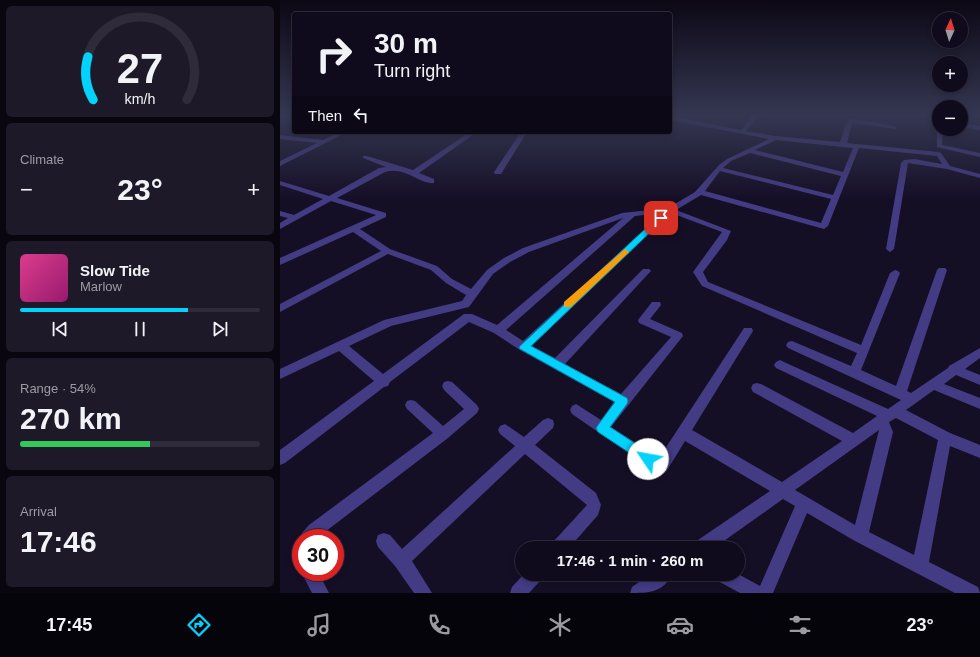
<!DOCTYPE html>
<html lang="en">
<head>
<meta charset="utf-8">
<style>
	body { margin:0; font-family:Arial,sans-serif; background:#1e1929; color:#f1f3f6; height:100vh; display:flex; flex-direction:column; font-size:15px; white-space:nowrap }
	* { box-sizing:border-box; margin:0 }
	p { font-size:13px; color:#9c9ba3 }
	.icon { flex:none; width:22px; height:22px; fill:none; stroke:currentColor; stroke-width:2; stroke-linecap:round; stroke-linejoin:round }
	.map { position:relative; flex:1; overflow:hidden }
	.panel { display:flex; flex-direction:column; gap:6px; padding:6px; background:#09060f; width:280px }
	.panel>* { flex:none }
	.hud { position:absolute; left:12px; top:12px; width:380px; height:122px; border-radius:4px; box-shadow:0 2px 6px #0003,0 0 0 1px #302b3b; background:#100b1c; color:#f1f3f6; overflow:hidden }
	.needle { width:26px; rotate:4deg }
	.fabs { position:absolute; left:652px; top:12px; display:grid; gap:8px }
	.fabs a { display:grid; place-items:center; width:36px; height:36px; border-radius:50%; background:#100b1c; box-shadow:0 2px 6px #0003,0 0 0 1px #302b3b; font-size:20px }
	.speed { position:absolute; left:12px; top:529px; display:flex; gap:8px; font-size:20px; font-weight:700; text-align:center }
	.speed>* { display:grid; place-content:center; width:52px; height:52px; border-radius:50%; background:#100b1c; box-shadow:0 2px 6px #0003,0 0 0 1px #302b3b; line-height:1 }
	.speed .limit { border:6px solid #d22; background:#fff; color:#111 }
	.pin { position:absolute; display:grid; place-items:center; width:34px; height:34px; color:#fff; margin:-17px; border-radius:8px; box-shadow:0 2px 6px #0006 }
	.me { position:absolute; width:44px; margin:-22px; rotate:303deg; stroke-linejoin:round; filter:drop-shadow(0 0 3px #0008) }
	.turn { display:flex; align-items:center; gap:14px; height:84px; padding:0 16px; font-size:18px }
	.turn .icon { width:52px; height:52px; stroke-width:2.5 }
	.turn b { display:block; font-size:28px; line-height:34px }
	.then { display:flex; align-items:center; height:38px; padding:0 16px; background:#0003; gap:8px; font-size:15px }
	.big { font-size:30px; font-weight:700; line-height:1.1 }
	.panel .tile { flex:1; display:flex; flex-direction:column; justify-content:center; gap:6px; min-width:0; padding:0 14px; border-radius:6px; background:#1e1929 }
	.panel .dial { align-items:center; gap:0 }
	.dial svg { height:104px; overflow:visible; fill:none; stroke:#302b3b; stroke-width:7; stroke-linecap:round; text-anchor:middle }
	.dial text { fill:#f1f3f6; stroke:none }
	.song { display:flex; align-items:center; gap:12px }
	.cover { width:48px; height:48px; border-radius:6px; background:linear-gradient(135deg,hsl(330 70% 55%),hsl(320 70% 35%)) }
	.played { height:4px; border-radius:2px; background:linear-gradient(90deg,#03d2fc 70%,#302b3b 70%) }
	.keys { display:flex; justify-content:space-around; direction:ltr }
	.heat { display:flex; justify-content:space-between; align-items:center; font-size:22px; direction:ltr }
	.charge { height:6px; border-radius:3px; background:linear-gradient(90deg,#34c759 54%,#302b3b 0) }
	.trip { position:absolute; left:235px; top:541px; width:230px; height:40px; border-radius:20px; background:#100b1c; box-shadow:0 2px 6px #0003,0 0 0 1px #302b3b; font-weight:700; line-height:40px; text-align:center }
	.tab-bar { display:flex; height:64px; justify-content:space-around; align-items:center; background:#06040b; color:#9c9ba3 }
	.tab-bar .icon { width:28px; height:28px }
	.tab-bar .current { color:#03d2fc }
	.tab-bar b { font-size:18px; color:#f1f3f6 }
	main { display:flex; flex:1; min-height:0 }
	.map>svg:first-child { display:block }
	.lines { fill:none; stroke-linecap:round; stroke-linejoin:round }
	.street { fill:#433b84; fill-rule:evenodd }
	.route { fill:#03d2fc; stroke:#0288a4 }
	.slow { fill:#f59e0b }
</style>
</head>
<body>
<main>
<section class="panel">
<div class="tile dial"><svg viewBox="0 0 100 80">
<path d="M14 69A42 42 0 1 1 86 69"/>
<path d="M14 69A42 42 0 0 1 10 36" stroke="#03d2fc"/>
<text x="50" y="56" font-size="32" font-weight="700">27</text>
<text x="50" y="72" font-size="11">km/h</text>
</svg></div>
<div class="tile"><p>Climate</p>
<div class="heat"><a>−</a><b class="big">23°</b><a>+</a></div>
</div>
<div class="tile">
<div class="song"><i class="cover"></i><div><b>Slow Tide</b><p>Marlow</p></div></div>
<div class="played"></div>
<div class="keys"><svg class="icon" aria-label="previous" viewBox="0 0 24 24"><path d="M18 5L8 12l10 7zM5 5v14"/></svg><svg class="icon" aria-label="pause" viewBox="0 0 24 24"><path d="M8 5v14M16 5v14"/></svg><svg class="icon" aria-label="next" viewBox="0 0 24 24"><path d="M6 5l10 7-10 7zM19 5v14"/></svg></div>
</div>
<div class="tile"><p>Range · 54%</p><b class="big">270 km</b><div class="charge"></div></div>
<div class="tile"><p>Arrival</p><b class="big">17:46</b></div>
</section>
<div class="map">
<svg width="700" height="593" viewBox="0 0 700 593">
	<rect width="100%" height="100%" fill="#150f26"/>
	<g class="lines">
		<!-- street -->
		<path class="street" d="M 390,116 L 461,130 L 472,116 L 478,116 L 466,131 L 495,136 L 560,142 L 567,121 L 575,119 L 614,126 L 617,128 L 616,129 L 572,123 L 567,143 L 659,152 L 661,153 L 670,166 L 700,174 L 700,178 L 667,169 L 628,163 L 614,249 L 610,252 L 606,249 L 621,163 L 624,160 L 634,159 L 662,164 L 657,156 L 579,148 L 548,226 L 544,229 L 421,195 L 396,210 L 451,231 L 447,240 L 423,272 L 428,282 L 581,345 L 610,273 L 615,270 L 618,271 L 620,273 L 581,370 L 616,386 L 657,270 L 659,268 L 665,268 L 667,270 L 627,391 L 631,393 L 668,368 L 669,366 L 700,348 L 700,358 L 685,369 L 700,375 L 700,385 L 676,375 L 664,384 L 700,398 L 700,409 L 654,390 L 626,410 L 670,433 L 700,445 L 700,458 L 670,446 L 649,562 L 698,587 L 700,593 L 675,593 L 575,541 L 527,513 L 493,593 L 460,593 L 436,580 L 434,574 L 458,574 L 480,586 L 515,506 L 503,499 L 434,548 L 413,548 L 415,542 L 490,491 L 405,441 L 386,472 L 381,474 L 376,472 L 292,414 L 290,410 L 292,406 L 296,404 L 321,420 L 334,402 L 240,350 L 214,333 L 189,322 L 110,382 L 108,386 L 104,387 L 5,463 L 0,465 L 0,450 L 94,381 L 59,351 L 0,379 L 0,369 L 104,320 L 182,301 L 186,295 L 166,283 L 151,270 L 108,254 L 0,312 L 0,304 L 101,251 L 73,232 L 0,265 L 0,258 L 96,215 L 51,201 L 0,229 L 0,223 L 8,218 L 0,216 L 0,211 L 14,215 L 43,199 L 0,185 L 0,181 L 49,196 L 99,168 L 106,167 L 83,158 L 83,156 L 87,156 L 133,170 L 190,132 L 197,132 L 139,173 L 154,179 L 154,183 C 140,185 126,166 105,172 L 57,198 L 106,213 L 106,217 L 80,229 L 110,249 L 157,266 L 172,279 L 191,289 L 207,270 L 224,258 L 243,248 L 342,213 L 388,208 L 415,192 L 439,165 L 447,159 L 489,139 L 390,120 ZM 496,140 L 563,147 L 573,148 L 563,172 L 475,150 ZM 470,153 L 561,176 L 553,195 L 443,168 L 451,161 ZM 440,171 L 551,199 L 541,223 L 425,191 ZM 382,213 L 243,341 L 226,330 L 355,216 ZM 391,213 L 442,232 L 413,272 L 422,286 L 577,353 L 571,366 L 512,341 L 508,342 L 506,345 L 508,348 L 621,400 L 608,409 L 504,362 L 500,360 L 496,362 L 494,365 L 496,368 L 597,416 L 573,433 L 481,384 L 477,383 L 473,384 L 471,388 L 473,392 L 562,441 L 502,482 L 412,430 L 473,331 L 472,328 L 464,328 L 379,458 L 331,427 L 403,336 L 402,333 L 370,319 L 381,305 L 380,302 L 372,302 L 358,320 L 359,323 L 391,337 L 341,394 L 285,364 L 369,273 L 371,271 L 369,269 L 363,269 L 275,358 L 252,346 ZM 343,218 L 217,325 L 192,314 L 184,314 L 103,374 L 69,346 L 111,326 L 189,307 L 213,274 L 230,262 L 249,252 ZM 616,418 L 658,440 L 634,555 L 589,532 L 613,432 L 609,422 ZM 599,430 L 575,525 L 515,490 Z
			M 681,123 L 700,126 L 700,130 L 681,127 Z
			M 659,127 L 659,129 L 663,129 L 662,145 L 700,153 L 700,157 L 657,147 L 657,129 Z
			M 59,132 L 67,132 L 0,166 L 0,161 L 37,143 L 0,139 L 0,135 L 43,140 Z
			M 241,132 L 247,132 L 221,174 L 215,174 L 214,172 Z
			M 168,381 L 172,382 L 197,405 L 199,409 L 197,413 L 168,438 L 37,538 L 21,538 L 21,542 L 19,538 L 22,533 L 29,525 L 153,433 L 127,409 L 125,405 L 127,401 L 131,400 L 135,401 L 163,426 L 184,409 L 164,390 L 162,386 L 164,382 Z
			M 268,418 L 273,420 L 274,424 L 273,428 L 255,445 L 316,493 L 321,505 L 318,515 L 289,548 L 271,548 L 273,542 L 307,505 L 245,454 L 132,561 L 152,593 L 134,593 L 115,566 L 98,547 L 96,541 L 98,535 L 104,533 L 110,535 L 122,549 L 235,446 L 220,434 L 218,430 L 220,426 L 225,424 L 244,437 L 263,420 Z
			M 21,545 L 21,567 L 15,565 L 13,559 L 15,547 Z
			M 21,572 L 38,572 L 49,593 L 32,593 Z
			M 244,574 L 263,574 L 261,580 L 249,593 L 230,593 L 232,587 Z
			M 370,574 L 392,574 C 384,593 367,593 350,593 L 352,587 Z"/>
	</g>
	<!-- sky -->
	<linearGradient id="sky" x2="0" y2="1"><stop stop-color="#0c0815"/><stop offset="0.58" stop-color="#353752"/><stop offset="1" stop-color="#353752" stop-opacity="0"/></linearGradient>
	<rect width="700" height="199" fill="url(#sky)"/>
	<!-- route -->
	<path class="route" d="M 378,217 L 385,218 L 251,346 L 347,398 L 348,401 L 347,404 L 330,427 L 373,455 L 375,459 L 373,463 L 368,465 L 318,432 L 316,428 L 318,425 L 335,402 L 240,349 L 239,347 Z"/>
	<!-- slow -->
	<path class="slow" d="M 345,249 L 349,252 L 348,253 L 291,307 L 284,307 L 284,302 Z"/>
</svg>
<div class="fabs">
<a><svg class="needle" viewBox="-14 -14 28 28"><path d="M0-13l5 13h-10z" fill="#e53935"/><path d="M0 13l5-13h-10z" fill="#9c9ba3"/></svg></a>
<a>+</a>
<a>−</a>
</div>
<div class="speed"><div class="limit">30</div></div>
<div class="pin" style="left:381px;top:218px;background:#d93025"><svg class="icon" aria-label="arrive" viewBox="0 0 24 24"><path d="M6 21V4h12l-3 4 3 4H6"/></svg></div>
<svg class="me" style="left:368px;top:459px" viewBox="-20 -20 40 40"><circle r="19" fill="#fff"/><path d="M0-13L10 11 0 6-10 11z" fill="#03d2fc"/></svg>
<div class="trip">17:46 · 1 min · 260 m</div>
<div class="hud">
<div class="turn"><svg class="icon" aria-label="right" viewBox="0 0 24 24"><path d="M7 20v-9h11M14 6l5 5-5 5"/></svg><div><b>30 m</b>Turn right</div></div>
<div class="then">Then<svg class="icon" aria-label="left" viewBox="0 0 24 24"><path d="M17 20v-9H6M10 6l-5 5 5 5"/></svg></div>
</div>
</div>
</main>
<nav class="tab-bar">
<b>17:45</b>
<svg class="icon current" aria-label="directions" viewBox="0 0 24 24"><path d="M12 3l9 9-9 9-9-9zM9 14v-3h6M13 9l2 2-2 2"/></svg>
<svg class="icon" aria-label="music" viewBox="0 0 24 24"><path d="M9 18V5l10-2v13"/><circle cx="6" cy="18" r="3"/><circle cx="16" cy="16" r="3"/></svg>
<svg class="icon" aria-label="phone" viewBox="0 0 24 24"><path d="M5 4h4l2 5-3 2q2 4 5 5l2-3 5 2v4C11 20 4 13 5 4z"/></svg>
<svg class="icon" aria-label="climate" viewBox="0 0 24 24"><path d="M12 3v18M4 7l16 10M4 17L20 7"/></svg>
<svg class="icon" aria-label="car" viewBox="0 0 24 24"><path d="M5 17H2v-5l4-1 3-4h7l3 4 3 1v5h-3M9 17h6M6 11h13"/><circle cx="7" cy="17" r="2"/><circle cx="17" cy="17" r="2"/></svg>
<svg class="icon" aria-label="filters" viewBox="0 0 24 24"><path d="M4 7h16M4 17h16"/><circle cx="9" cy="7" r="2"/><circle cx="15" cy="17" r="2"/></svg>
<b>23°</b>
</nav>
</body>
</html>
